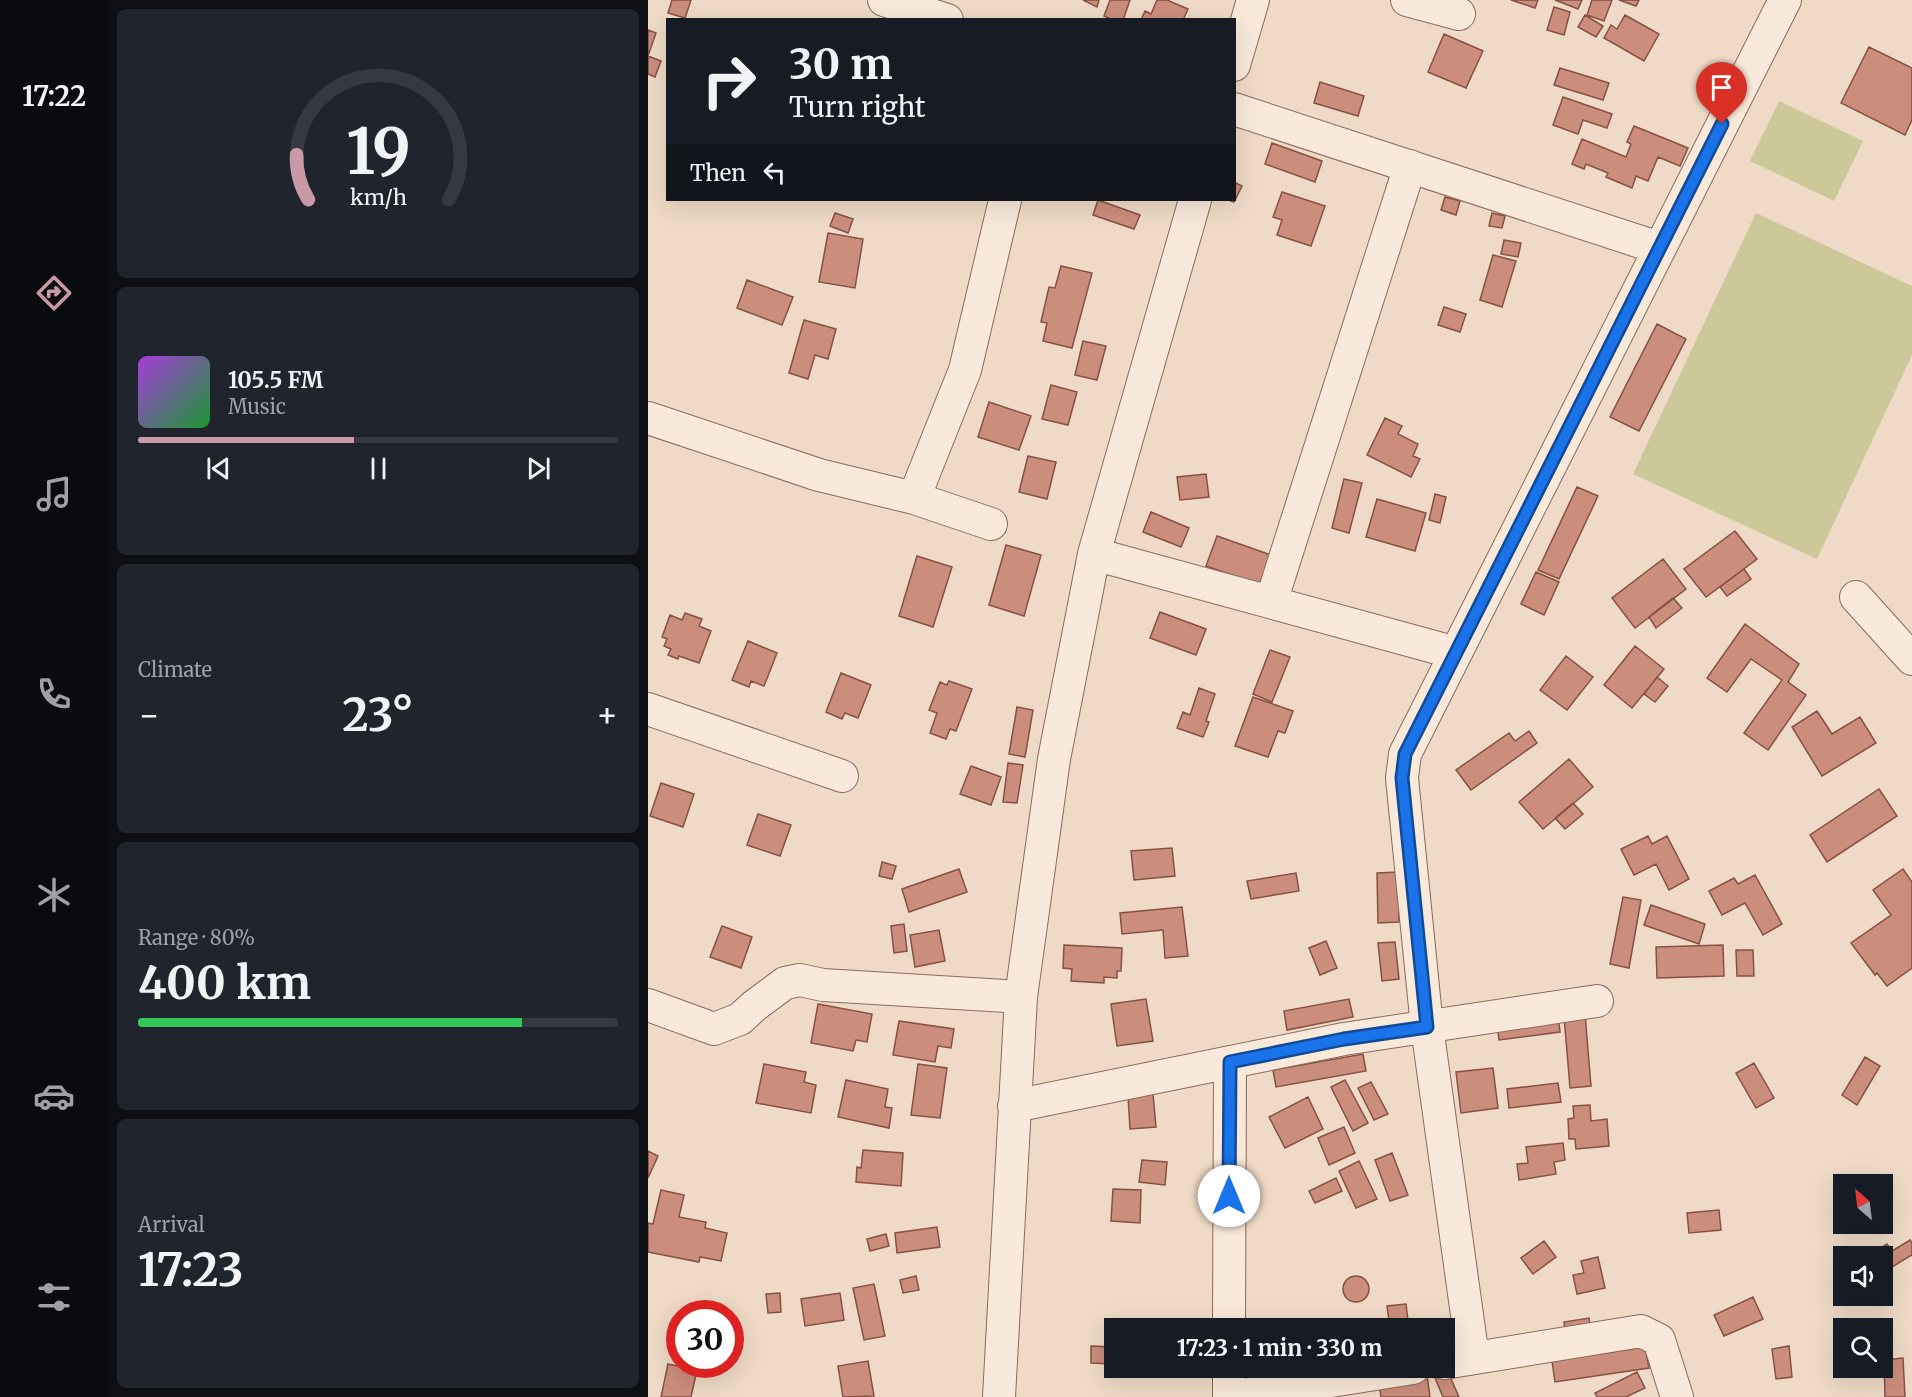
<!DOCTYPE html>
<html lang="en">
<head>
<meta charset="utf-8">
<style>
	body { margin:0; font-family:Merriweather,serif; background:#20242c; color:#f1f3f6; height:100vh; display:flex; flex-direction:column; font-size:22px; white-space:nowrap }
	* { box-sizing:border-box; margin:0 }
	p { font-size:20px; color:#9ea1a6 }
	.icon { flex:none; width:33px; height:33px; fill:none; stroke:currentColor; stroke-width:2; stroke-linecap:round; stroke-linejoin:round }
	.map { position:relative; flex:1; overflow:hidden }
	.sheet { display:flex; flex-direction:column; gap:9px; padding:9px; background:#0d0f14; width:540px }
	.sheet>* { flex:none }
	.hud { position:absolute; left:18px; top:18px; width:570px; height:183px; border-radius:0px; box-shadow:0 6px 24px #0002; background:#171b24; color:#f1f3f6; overflow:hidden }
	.needle { width:39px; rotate:332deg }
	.buttons { position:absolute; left:1185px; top:1174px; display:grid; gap:12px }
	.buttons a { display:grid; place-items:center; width:60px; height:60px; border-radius:0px; background:#171b24; box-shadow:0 6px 24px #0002; font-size:30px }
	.speed { position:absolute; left:18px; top:1300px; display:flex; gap:12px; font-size:30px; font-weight:700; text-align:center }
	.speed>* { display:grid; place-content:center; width:78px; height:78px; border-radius:50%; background:#171b24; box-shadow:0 6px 24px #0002; line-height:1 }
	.speed .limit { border:9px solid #d22; background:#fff; color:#111 }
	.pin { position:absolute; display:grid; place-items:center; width:51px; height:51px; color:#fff; margin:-62px -26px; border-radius:50% 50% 50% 0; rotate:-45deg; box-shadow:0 0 6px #0007 }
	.pin .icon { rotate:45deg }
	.me { position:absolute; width:66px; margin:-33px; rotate:0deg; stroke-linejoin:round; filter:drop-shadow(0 0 4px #0008) }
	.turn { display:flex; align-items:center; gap:21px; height:126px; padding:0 24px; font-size:27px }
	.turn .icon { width:78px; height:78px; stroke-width:2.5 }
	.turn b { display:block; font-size:42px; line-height:51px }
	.then { display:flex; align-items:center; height:57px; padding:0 24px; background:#0003; gap:12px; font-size:22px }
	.big { font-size:45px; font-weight:700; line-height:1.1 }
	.sheet .widget { flex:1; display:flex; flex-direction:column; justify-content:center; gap:9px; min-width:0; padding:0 21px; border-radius:9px; background:#20242c }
	.sheet .dial { align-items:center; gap:0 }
	.dial svg { height:156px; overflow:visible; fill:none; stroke:#363941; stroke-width:7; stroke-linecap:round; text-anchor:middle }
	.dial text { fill:#f1f3f6; stroke:none }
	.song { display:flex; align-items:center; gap:18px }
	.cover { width:72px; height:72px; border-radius:9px; background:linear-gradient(135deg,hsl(280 70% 55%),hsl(130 70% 35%)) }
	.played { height:6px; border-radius:3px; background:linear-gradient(90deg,#c99aa5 45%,#363941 45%) }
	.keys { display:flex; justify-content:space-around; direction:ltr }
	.heat { display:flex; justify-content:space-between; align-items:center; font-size:33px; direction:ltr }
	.charge { height:9px; border-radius:4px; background:linear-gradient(90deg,#34c759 80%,#363941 0) }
	.trip { position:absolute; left:456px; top:1318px; width:351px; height:60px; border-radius:0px; background:#171b24; box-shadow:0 6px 24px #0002; font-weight:700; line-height:60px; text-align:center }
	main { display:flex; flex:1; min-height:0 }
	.tab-bar { display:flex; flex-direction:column; width:108px; justify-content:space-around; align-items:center; background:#090b0e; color:#9ea1a6 }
	.tab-bar .icon { width:42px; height:42px }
	.tab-bar .on { color:#c99aa5 }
	.tab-bar b { font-size:27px; color:#f1f3f6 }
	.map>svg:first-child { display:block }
	.green { fill:#ccc89a }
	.building { fill:#cb8e7d; stroke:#885042; stroke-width:1.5 }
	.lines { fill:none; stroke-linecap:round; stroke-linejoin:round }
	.minor-casing { stroke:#896b5c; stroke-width:34 }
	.minor { stroke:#f9e9da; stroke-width:32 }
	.route-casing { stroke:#114b97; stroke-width:15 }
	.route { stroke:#1a73e8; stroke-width:10 }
</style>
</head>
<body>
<main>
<nav class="tab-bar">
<b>17:22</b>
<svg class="icon on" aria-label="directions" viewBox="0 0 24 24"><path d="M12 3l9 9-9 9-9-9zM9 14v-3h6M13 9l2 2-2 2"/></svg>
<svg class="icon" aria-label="music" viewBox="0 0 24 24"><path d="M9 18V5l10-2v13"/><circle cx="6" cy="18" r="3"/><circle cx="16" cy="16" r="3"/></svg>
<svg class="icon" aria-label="phone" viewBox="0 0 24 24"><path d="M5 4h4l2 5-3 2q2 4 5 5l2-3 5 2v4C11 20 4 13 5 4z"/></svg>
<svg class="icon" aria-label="climate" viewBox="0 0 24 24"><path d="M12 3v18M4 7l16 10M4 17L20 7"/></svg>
<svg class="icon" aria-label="car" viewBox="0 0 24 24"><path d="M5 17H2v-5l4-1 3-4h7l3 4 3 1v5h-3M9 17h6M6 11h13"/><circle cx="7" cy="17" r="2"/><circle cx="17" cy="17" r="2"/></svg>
<svg class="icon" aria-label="filters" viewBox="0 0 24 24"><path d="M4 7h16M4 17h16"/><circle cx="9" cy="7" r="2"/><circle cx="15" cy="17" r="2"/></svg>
</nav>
<section class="sheet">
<div class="widget dial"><svg viewBox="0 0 100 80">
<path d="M14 69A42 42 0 1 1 86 69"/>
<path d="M14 69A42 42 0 0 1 8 46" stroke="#c99aa5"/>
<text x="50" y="56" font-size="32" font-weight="700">19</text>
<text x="50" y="72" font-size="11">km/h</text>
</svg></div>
<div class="widget">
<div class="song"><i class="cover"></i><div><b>105.5 FM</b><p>Music</p></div></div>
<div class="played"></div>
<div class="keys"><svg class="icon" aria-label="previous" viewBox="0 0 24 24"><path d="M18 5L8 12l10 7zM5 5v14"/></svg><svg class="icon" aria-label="pause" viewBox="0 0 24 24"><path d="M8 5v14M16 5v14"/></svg><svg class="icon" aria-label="next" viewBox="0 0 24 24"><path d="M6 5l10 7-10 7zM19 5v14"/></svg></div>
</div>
<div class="widget"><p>Climate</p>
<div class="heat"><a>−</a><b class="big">23°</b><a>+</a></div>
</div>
<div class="widget"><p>Range · 80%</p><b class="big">400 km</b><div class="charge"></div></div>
<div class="widget"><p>Arrival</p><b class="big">17:23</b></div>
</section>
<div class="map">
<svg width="1264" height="1397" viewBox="0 0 1264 1397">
	<rect width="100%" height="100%" fill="#eedac6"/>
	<!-- green -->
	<path class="green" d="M 1131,101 L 1215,141 L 1186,201 L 1102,161 Z
		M 1108,213 L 1264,286 L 1264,355 L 1169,559 L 985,474 Z"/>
	<!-- building -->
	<path class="building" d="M 24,0 L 43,0 L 37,18 L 20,13 Z
		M 435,0 L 451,0 L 449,7 Z
		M 462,0 L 482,0 L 475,20 L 465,20 L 456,16 Z
		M 509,0 L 519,0 L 540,9 L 535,20 L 493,20 L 497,11 L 503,14 Z
		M 863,0 L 890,0 L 887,8 Z
		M 907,0 L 934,0 L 930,9 Z
		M 944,0 L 964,0 L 956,21 L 939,15 Z
		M 971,0 L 991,0 L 988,6 Z
		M 906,7 L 922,12 L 916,35 L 899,30 Z
		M 937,15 L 955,26 L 948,37 L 930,27 Z
		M 977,15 L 1011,34 L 996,61 L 956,38 L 963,25 L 969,29 Z
		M 0,30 L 8,33 L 0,56 Z
		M 796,34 L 835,51 L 818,88 L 780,72 Z
		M 1221,47 L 1264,68 L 1264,120 L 1257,135 L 1193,103 Z
		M 0,56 L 13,61 L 7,77 L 0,74 Z
		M 912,68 L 961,83 L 955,100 L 906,85 Z
		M 672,82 L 716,96 L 710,116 L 666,103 Z
		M 915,97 L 964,114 L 959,128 L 935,120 L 930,134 L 905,125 Z
		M 986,126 L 1040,148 L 1032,166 L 1010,157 L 1000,181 L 988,176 L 984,188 L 958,177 L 960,173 L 938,164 L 936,169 L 924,164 L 934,139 L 978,157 L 983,144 L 979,142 Z
		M 624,143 L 674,161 L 667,182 L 617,164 Z
		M 586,182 L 594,186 L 586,202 L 580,200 L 586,200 Z
		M 634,192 L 677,206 L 663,246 L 629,235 L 634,220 L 625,217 Z
		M 797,197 L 812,201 L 808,215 L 793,210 Z
		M 450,200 L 492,215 L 486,229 L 445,215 Z
		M 187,213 L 205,219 L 200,233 L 182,226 Z
		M 844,213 L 857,216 L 854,228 L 841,226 Z
		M 180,233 L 215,239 L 207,288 L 171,282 Z
		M 856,240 L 873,243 L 870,257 L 853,254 Z
		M 845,255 L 868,261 L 854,307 L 832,300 Z
		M 413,266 L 444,273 L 424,348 L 395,341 L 399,323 L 393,322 L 401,287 L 407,288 Z
		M 99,280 L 145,297 L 134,325 L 89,308 Z
		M 796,307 L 818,314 L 812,332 L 790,325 Z
		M 156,320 L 188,329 L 180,359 L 167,355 L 160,379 L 141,373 Z
		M 1009,324 L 1038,339 L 991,431 L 962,417 Z
		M 435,341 L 458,346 L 449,380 L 427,375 Z
		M 403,385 L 429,392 L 420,425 L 394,419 Z
		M 341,402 L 383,416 L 371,450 L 330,437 Z
		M 737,418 L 754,426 L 750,434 L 770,444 L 765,456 L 772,459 L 763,477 L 719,455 Z
		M 380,456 L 408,462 L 399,499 L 371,492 Z
		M 558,474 L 561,497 L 532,500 L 529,477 Z
		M 696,479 L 714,483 L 701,533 L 684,528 Z
		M 929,487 L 950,496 L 911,579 L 890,570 Z
		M 787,494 L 798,497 L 792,523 L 781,520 Z
		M 729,499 L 778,513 L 767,551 L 718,537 Z
		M 503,512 L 541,528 L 533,547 L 495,532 Z
		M 1087,531 L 1109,559 L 1058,597 L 1036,569 Z
		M 569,536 L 623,555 L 612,585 L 558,566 Z
		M 358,545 L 393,555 L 376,616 L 341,605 Z
		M 269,556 L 304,567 L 285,627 L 251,616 Z
		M 1015,559 L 1038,589 L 987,628 L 964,598 Z
		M 1096,569 L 1103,579 L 1079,596 L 1072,587 Z
		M 888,572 L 911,582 L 896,615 L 873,604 Z
		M 1025,598 L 1034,608 L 1008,628 L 1001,617 Z
		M 512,612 L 558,629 L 548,655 L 502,638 Z
		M 37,613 L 54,619 L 51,626 L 63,631 L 51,663 L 31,656 L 30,659 L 20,655 L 23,649 L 16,646 L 19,639 L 14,637 L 22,615 L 34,620 Z
		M 1097,624 L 1151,664 L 1140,682 L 1158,695 L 1120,750 L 1096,733 L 1134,680 L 1103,659 L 1079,692 L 1059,678 Z
		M 100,641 L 129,653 L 116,686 L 103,681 L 101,687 L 84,680 Z
		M 987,646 L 1016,669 L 984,708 L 956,685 Z
		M 622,650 L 642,657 L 624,702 L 605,694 Z
		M 918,656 L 945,677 L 919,710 L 892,690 Z
		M 193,673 L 223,685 L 210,718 L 197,713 L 194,719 L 178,712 Z
		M 1009,677 L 1020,686 L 1007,702 L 996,694 Z
		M 301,681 L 324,689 L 308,731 L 302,729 L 298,739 L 282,733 L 289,713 L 281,710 L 292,682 L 299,685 Z
		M 551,688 L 567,694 L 558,721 L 561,722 L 555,737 L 529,728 L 535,712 L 542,715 Z
		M 605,697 L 645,711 L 637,733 L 630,731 L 620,757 L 587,746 Z
		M 369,707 L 385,710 L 377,757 L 361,754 Z
		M 1169,711 L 1184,734 L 1212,717 L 1228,743 L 1174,776 L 1144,727 Z
		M 881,731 L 889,743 L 823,790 L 808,770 L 861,733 L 867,741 Z
		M 921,759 L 945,787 L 895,829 L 871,802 Z
		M 360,763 L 375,765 L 369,803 L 355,802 Z
		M 323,766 L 353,777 L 343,805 L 312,794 Z
		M 13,783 L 46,794 L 35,827 L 2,816 Z
		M 1231,789 L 1249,816 L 1179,862 L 1162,835 Z
		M 925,803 L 935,814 L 917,829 L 907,818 Z
		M 110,814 L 143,825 L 132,856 L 99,845 Z
		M 1000,836 L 1004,844 L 1019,836 L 1041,879 L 1021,890 L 1008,864 L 986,875 L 973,849 Z
		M 524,848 L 527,876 L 486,880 L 483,851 Z
		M 234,862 L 248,866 L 244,879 L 231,876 Z
		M 311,869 L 319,892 L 261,912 L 254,889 Z
		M 1255,869 L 1264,882 L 1264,968 L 1239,986 L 1229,973 L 1227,975 L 1203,943 L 1243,915 L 1225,890 Z
		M 750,872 L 751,922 L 730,923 L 729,873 Z
		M 648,873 L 651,891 L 603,899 L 599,881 Z
		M 1107,875 L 1134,924 L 1115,935 L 1097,903 L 1074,915 L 1061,891 L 1086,878 L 1090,884 Z
		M 975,897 L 993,900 L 981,968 L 962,964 Z
		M 1003,905 L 1057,924 L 1051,944 L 996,925 Z
		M 534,907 L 540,956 L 517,958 L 515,930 L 474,934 L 472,913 Z
		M 256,924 L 259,951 L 246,953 L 243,926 Z
		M 74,926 L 104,937 L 93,968 L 62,957 Z
		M 291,930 L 297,961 L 267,967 L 262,935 Z
		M 678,941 L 689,968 L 672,975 L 661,948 Z
		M 747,942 L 751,979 L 734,981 L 730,943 Z
		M 416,945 L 474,948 L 473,971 L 469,971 L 469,978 L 456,977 L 456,983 L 423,981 L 424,969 L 415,968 Z
		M 1075,945 L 1076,976 L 1009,978 L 1008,947 Z
		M 1088,950 L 1105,950 L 1106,976 L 1089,976 Z
		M 498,999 L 505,1041 L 469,1046 L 463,1004 Z
		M 701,999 L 705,1017 L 639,1030 L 636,1011 Z
		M 170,1004 L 224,1014 L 219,1042 L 208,1040 L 205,1051 L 163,1043 Z
		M 937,1014 L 943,1086 L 922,1088 L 916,1016 Z
		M 910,1015 L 912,1032 L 851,1040 L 849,1023 Z
		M 251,1021 L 306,1029 L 303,1048 L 290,1046 L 287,1062 L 245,1055 Z
		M 715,1054 L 718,1071 L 628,1087 L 625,1070 Z
		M 1217,1057 L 1232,1066 L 1209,1105 L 1194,1095 Z
		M 1106,1063 L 1126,1098 L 1108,1108 L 1088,1073 Z
		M 116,1064 L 158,1072 L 156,1082 L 168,1085 L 163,1113 L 108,1103 Z
		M 270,1064 L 299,1068 L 292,1118 L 263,1115 Z
		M 845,1068 L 850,1108 L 813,1113 L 808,1072 Z
		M 198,1080 L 240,1089 L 237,1107 L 244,1108 L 241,1128 L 190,1117 Z
		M 697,1080 L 720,1123 L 705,1131 L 683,1087 Z
		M 723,1082 L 740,1114 L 726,1120 L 710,1088 Z
		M 910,1083 L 913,1102 L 861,1108 L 859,1089 Z
		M 505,1094 L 508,1127 L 482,1129 L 480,1096 Z
		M 660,1097 L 675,1129 L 637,1148 L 621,1117 Z
		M 942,1105 L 943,1121 L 959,1119 L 961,1146 L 928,1149 L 927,1139 L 921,1139 L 920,1119 L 926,1118 L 925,1106 Z
		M 696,1127 L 707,1153 L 681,1165 L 670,1138 Z
		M 915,1143 L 917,1160 L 906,1162 L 908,1174 L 871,1180 L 869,1164 L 880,1163 L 878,1147 Z
		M 215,1150 L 255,1153 L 253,1186 L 208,1182 L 209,1167 L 213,1168 Z
		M 0,1151 L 10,1156 L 0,1178 Z
		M 744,1153 L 760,1195 L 742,1201 L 727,1160 Z
		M 494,1160 L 519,1162 L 517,1185 L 491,1182 Z
		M 711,1161 L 729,1199 L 708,1208 L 691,1171 Z
		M 688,1178 L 694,1191 L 667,1203 L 661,1191 Z
		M 465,1189 L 493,1190 L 492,1223 L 463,1221 Z
		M 13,1190 L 36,1195 L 31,1217 L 58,1222 L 57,1228 L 79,1233 L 73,1261 L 52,1257 L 51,1262 L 0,1252 L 0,1223 L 5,1224 Z
		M 1071,1210 L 1073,1230 L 1041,1233 L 1039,1213 Z
		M 289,1227 L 292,1247 L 249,1253 L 247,1233 Z
		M 238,1234 L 241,1246 L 222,1251 L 219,1239 Z
		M 1262,1240 L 1264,1243 L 1264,1255 L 1234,1273 L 1234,1257 L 1217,1257 L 1239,1244 L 1244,1251 Z
		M 896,1241 L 908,1257 L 885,1274 L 873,1258 Z
		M 950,1257 L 957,1288 L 929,1294 L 925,1275 L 936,1273 L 933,1261 Z
		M 268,1276 L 271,1290 L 255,1293 L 252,1280 Z
		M695 1289a13 13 0 1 1 26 0a13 13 0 1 1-26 0Z
		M 226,1284 L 237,1336 L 216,1340 L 205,1288 Z
		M 132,1293 L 133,1312 L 120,1313 L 118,1294 Z
		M 192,1293 L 196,1320 L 157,1326 L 153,1299 Z
		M 1105,1297 L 1115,1319 L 1076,1336 L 1066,1315 Z
		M 758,1304 L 761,1329 L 742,1329 L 739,1306 Z
		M 941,1318 L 943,1333 L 918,1336 L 916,1322 Z
		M 648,1319 L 648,1329 L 626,1329 L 625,1320 Z
		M 475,1322 L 489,1323 L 489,1329 L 474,1329 Z
		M 443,1346 L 465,1347 L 465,1364 L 443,1363 Z
		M 1141,1346 L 1144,1377 L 1128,1379 L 1124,1349 Z
		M 997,1347 L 1001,1368 L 907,1382 L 904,1361 Z
		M 1255,1358 L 1257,1397 L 1237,1397 L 1236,1360 Z
		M 220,1361 L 226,1396 L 195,1397 L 190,1366 Z
		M 20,1364 L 49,1370 L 43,1397 L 13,1397 Z
		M 56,1365 L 70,1365 L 69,1372 L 55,1370 Z
		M 800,1372 L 811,1397 L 795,1397 L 787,1378 Z
		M 989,1372 L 997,1388 L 978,1397 L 949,1397 L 947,1393 Z
		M 779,1375 L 782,1397 L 733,1397 L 731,1383 Z"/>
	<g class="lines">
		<!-- minor casing -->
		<g class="minor-casing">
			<path id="minor" d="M 236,0 L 299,20
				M 759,0 L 811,14
				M 586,65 L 605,0
				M 586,109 L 1011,248
				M 0,418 L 171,475 L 266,498 L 343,524
				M 266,498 L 317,370 L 357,200
				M 446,554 L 808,653
				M 1208,597 L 1264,659
				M 623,602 L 762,166
				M 0,709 L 194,776
				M 0,1005 L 66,1029 L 92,1019 L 106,1006 L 137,983 L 152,980 L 175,985 L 373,997
				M 366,1106 L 696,1039 L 949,1001
				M 581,1329 L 582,1062
				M 825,1358 L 779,1027 L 754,778 L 757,754 L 1137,0
				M 796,1363 L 993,1331 L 1011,1340 L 1029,1397
				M 351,1397 L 373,997 L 406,759 L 446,554 L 547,200
				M 581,1397 L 581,1368
				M 582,1397 L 765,1368"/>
		</g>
		<!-- minor -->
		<use href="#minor" class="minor"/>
	</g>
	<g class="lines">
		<!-- route casing -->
		<g class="route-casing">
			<path id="route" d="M 581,1196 L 582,1062 L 696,1039 L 779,1027 L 754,778 L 757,754 L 1074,124"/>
		</g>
		<!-- route -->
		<use href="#route" class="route"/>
	</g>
</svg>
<div class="buttons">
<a><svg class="needle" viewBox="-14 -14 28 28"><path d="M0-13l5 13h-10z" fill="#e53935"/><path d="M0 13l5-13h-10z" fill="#9ea1a6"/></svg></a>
<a><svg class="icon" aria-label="sound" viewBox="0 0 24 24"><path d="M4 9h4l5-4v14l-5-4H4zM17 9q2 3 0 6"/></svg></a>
<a><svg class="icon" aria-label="search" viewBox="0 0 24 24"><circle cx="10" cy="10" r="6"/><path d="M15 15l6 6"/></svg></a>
</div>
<div class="speed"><div class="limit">30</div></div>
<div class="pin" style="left:1074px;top:124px;background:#d93025"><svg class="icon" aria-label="arrive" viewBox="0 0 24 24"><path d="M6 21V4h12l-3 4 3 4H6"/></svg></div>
<svg class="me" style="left:581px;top:1196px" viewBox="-20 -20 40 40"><circle r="19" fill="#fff"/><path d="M0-13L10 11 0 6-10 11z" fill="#1a73e8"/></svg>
<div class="trip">17:23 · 1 min · 330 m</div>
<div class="hud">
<div class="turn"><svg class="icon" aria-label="right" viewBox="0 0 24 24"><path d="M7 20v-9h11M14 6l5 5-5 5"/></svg><div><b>30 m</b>Turn right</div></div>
<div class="then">Then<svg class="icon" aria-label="left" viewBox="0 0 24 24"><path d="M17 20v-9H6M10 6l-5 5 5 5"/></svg></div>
</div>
</div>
</main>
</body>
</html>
